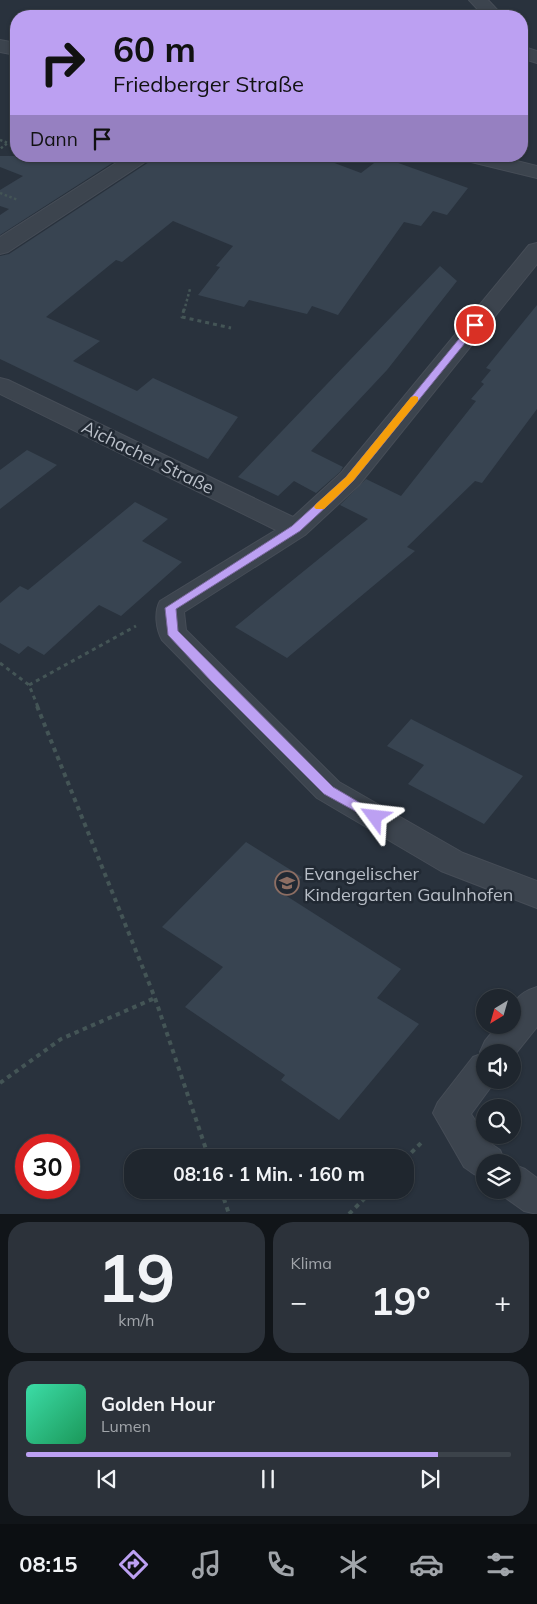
<!DOCTYPE html>
<html lang="de">
<head>
<meta charset="utf-8">
<style>
	body { margin:0; font-family:Mulish,sans-serif; background:#2c323a; color:#f1f3f6; height:100vh; display:flex; flex-direction:column; font-size:19px; white-space:nowrap }
	* { box-sizing:border-box; margin:0 }
	p { font-size:16px; color:#a1a5aa }
	.icon { flex:none; width:28px; height:28px; fill:none; stroke:currentColor; stroke-width:2; stroke-linecap:round; stroke-linejoin:round }
	.map { position:relative; height:1214px; overflow:hidden }
	.panel { display:flex; flex-direction:column; gap:8px; padding:8px; background:#111519; flex:1 }
	.panel>* { flex:none }
	.top-card { position:absolute; left:10px; top:10px; width:518px; height:152px; border-radius:20px; box-shadow:0 1px 4px #0004,0 0 0 1px #3c434a; background:#bca0f2; color:#111; overflow:hidden }
	.needle { width:32px; rotate:217deg }
	.fabs { position:absolute; left:476px; top:989px; display:grid; gap:10px }
	.fabs a { display:grid; place-items:center; width:45px; height:45px; border-radius:50%; background:#1f262e; box-shadow:0 1px 4px #0004,0 0 0 1px #3c434a; font-size:25px }
	.speed { position:absolute; left:15px; top:1134px; display:flex; gap:10px; font-size:25px; font-weight:700; text-align:center }
	.speed>* { display:grid; place-content:center; width:65px; height:65px; border-radius:50%; background:#1f262e; box-shadow:0 1px 4px #0004,0 0 0 1px #3c434a; line-height:1 }
	.speed .limit { border:8px solid #d22; background:#fff; color:#111 }
	.pin { position:absolute; display:grid; place-items:center; width:42px; height:42px; color:#fff; margin:-21px; border:2px solid #fff; border-radius:50%; box-shadow:0 1px 5px #0007 }
	.me { position:absolute; width:55px; margin:-28px; rotate:300deg; stroke-linejoin:round; filter:drop-shadow(0 0 4px #0008) }
	.turn { display:flex; align-items:center; gap:18px; height:105px; padding:0 20px; font-size:22px }
	.turn .icon { width:65px; height:65px; stroke-width:2.5 }
	.turn b { display:block; font-size:35px; line-height:42px }
	.then { display:flex; align-items:center; height:48px; padding:0 20px; background:#0003; gap:10px; font-size:19px }
	.big { font-size:38px; font-weight:700; line-height:1.1 }
	.panel .widget { flex:1; display:flex; flex-direction:column; justify-content:center; gap:8px; min-width:0; padding:0 18px; border-radius:20px; background:#2c323a }
	.panel .dial { align-items:center; gap:0 }
	.dial b { font-size:65px; line-height:1 }
	.song { display:flex; align-items:center; gap:15px }
	.cover { width:60px; height:60px; border-radius:8px; background:linear-gradient(135deg,hsl(160 70% 55%),hsl(150 70% 35%)) }
	.played { height:5px; border-radius:2px; background:linear-gradient(90deg,#bca0f2 85%,#3c434a 85%) }
	.keys { display:flex; justify-content:space-around; direction:ltr }
	.heat { display:flex; justify-content:space-between; align-items:center; font-size:28px; direction:ltr }
	.panel .tiles { flex:1; display:grid; gap:8px; grid-template-columns:1fr 1fr }
	.widget:last-child { grid-column:span 2 }
	.trip { position:absolute; left:124px; top:1149px; width:290px; height:50px; border-radius:20px; background:#1f262e; box-shadow:0 1px 4px #0004,0 0 0 1px #3c434a; font-weight:700; line-height:50px; text-align:center }
	.tabs { display:flex; height:80px; justify-content:space-around; align-items:center; background:#0c0f12; color:#a1a5aa }
	.tabs .icon { width:35px; height:35px }
	.tabs .selected { color:#bca0f2 }
	.tabs b { font-size:22px; color:#f1f3f6 }
	.map>svg:first-child { display:block }
	.building { fill:#384451 }
	.lines { fill:none; stroke-linecap:round; stroke-linejoin:round }
	.street-casing { stroke:#464d57; stroke-width:2 }
	.path-far2 { stroke:#445556; stroke-width:2.5; stroke-dasharray:2.5 2.5; stroke-linecap:butt }
	.path-far1 { stroke:#445556; stroke-width:3; stroke-dasharray:4 4; stroke-linecap:butt }
	.path { stroke:#445556; stroke-width:4; stroke-dasharray:4.5 4.5; stroke-linecap:butt }
	.street { fill:#3c444e; fill-rule:evenodd }
	.route { fill:#bca0f2; stroke:#7a689d }
	.slow { fill:#f59e0b }
	.labels { text-anchor:middle; dominant-baseline:central; stroke-width:5; stroke-linejoin:round; paint-order:stroke }
	.street-label { font-size:18px; fill:#b9bfc8; stroke:#212933 }
	.poi-label { font-size:18px; fill:#b9bfc8; stroke:#212933; text-anchor:start }
</style>
</head>
<body>
<div class="map">
<svg width="537" height="1214" viewBox="0 0 537 1214">
	<rect width="100%" height="100%" fill="#29323d"/>
	<!-- building -->
	<path class="building" d="M 0,156 L 123,156 L 0,235 L 0,215 L 9,209 L 0,206 L 0,190 L 23,176 L 0,167 Z
		M 153,156 L 316,156 L 361,173 L 378,160 L 386,163 L 390,160 L 468,188 L 447,215 L 433,211 L 421,226 L 404,222 L 338,315 L 312,306 L 307,314 L 249,300 L 244,307 L 198,295 L 220,267 L 216,266 L 233,246 L 173,221 L 122,262 L 116,260 L 46,317 L 100,341 L 73,361 L 137,391 L 153,378 L 238,417 L 208,459 L 0,359 L 0,256 L 9,254 L 149,162 Z
		M 440,266 L 457,281 L 387,370 L 311,451 L 343,467 L 340,472 L 316,493 L 294,481 L 278,496 L 238,477 Z
		M 537,305 L 537,409 L 482,483 L 475,481 L 407,547 L 415,551 L 287,658 L 235,627 L 368,519 L 340,505 L 366,479 L 401,496 L 476,401 L 471,399 L 484,384 L 481,382 L 491,370 L 486,368 Z
		M 27,450 L 57,465 L 0,509 L 0,470 Z
		M 135,502 L 168,519 L 142,541 L 182,562 L 121,616 L 99,605 L 44,655 L 28,646 L 19,654 L 0,643 L 0,603 L 20,586 L 28,590 Z
		M 411,719 L 523,776 L 484,824 L 408,784 L 424,765 L 387,746 Z
		M 246,842 L 302,877 L 285,895 L 401,969 L 377,998 L 419,1024 L 339,1120 L 281,1080 L 285,1075 L 185,1007 L 223,967 L 162,927 Z"/>
	<g class="lines">
		<!-- street casing -->
		<g class="street-casing">
			<path id="street" d="M 469,0 L 488,0 L 503,16 L 484,16 Z
				M 0,40 L 16,43 L 16,55 L 0,52 Z
				M 521,46 L 537,51 L 537,63 L 521,58 Z
				M 127,156 L 151,156 L 148,160 L 8,252 L 0,254 L 0,237 Z
				M 460,156 L 497,156 L 537,166 L 537,178 L 463,160 Z
				M 537,243 L 537,264 L 359,485 L 305,535 L 184,612 L 186,630 L 339,782 L 463,853 L 537,881 L 537,908 L 441,871 L 317,798 L 162,640 C 156,629 154,612 160,601 L 276,530 L 0,394 L 0,378 L 8,380 L 293,517 L 341,473 L 529,245 Z
				M 537,987 L 537,1027 L 512,1058 L 512,1052 L 485,1052 L 485,1080 L 496,1080 L 471,1114 L 490,1143 L 500,1150 L 505,1162 L 485,1162 L 485,1178 L 474,1174 L 464,1167 L 433,1113 L 438,1102 L 473,1057 L 481,1054 L 480,1052 L 485,1041 L 498,1025 L 512,1025 C 512,1003 515,994 537,987 Z
				M 512,1164 L 525,1169 L 537,1178 L 537,1214 L 524,1211 L 499,1193 L 498,1190 L 512,1190 Z"/>
		</g>
		<!-- path-far2 -->
		<path class="path-far2" d="M 0,140 L 8,143 L 0,149
			M 0,193 L 18,200
			M 184,311 L 190,289"/>
		<!-- path-far1 -->
		<path class="path-far1" d="M 184,309 L 182,317 L 231,328
			M 0,663 L 29,685 L 38,707
			M 29,685 L 136,626"/>
		<!-- path -->
		<path class="path" d="M 37,706 L 155,998 L 209,1158
			M 0,1083 L 61,1039 L 155,998
			M 405,1159 L 424,1140
			M 221,1190 L 229,1214
			M 349,1214 L 373,1190"/>
		<!-- street -->
		<use href="#street" class="street"/>
	</g>
	<!-- route -->
	<path class="route" d="M 475,322 L 480,325 L 478,327 L 353,481 L 340,494 L 300,531 L 176,609 L 178,631 L 333,787 L 379,814 L 381,817 L 379,821 L 375,822 L 324,794 L 211,681 L 168,635 L 165,608 L 292,526 L 346,477 L 472,323 Z"/>
	<!-- slow -->
	<path class="slow" d="M 415,396 L 418,397 L 418,401 L 353,481 L 324,509 L 316,509 L 314,507 L 316,504 L 346,477 L 411,397 Z"/>
	<!-- icons -->
	<defs>
		<g id="school-ring" transform="scale(1.25)"><circle r="9.5" fill="#212933" stroke="#8d6e63" stroke-width="1.5"/><path d="M0-5L7-2L0 1L-7-2ZM-4 1L0 2.5L4 1V4Q0 6-4 4Z" fill="#8d6e63"/></g>
	</defs>
	<g fill-rule="evenodd">
		<use href="#school-ring" x="287" y="883"/>
	</g>
	<g class="labels">
		<!-- street labels -->
		<g class="street-label">
			<text transform="translate(148 457) rotate(26)">Aichacher Straße</text>
		</g>
		<!-- poi labels -->
		<g class="poi-label">
			<text x="304" y="873">Evangelischer<tspan x="304" dy="21">Kindergarten Gaulnhofen</tspan></text>
		</g>
	</g>
</svg>
<div class="fabs">
<a><svg class="needle" viewBox="-14 -14 28 28"><path d="M0-13l5 13h-10z" fill="#e53935"/><path d="M0 13l5-13h-10z" fill="#a1a5aa"/></svg></a>
<a><svg class="icon" aria-label="sound" viewBox="0 0 24 24"><path d="M4 9h4l5-4v14l-5-4H4zM17 9q2 3 0 6"/></svg></a>
<a><svg class="icon" aria-label="search" viewBox="0 0 24 24"><circle cx="10" cy="10" r="6"/><path d="M15 15l6 6"/></svg></a>
<a><svg class="icon" aria-label="layers" viewBox="0 0 24 24"><path d="M12 4l9 5-9 5-9-5zM3 14l9 5 9-5"/></svg></a>
</div>
<div class="speed"><div class="limit">30</div></div>
<div class="pin" style="left:475px;top:325px;background:#d93025"><svg class="icon" aria-label="arrive" viewBox="0 0 24 24"><path d="M6 21V4h12l-3 4 3 4H6"/></svg></div>
<svg class="me" style="left:375px;top:817px" viewBox="-20 -20 40 40"><path d="M0-17L14 15 0 8-14 15z" fill="#bca0f2" stroke="#fff" stroke-width="4"/></svg>
<div class="trip">08:16 · 1 Min. · 160 m</div>
<div class="top-card">
<div class="turn"><svg class="icon" aria-label="right" viewBox="0 0 24 24"><path d="M7 20v-9h11M14 6l5 5-5 5"/></svg><div><b>60 m</b>Friedberger Straße</div></div>
<div class="then">Dann<svg class="icon" aria-label="arrive" viewBox="0 0 24 24"><path d="M6 21V4h12l-3 4 3 4H6"/></svg></div>
</div>
</div>
<section class="panel">
<div class="tiles">
<div class="widget dial"><b>19</b><p>km/h</p></div>
<div class="widget"><p>Klima</p>
<div class="heat"><a>−</a><b class="big">19°</b><a>+</a></div>
</div>
<div class="widget">
<div class="song"><i class="cover"></i><div><b>Golden Hour</b><p>Lumen</p></div></div>
<div class="played"></div>
<div class="keys"><svg class="icon" aria-label="previous" viewBox="0 0 24 24"><path d="M18 5L8 12l10 7zM5 5v14"/></svg><svg class="icon" aria-label="pause" viewBox="0 0 24 24"><path d="M8 5v14M16 5v14"/></svg><svg class="icon" aria-label="next" viewBox="0 0 24 24"><path d="M6 5l10 7-10 7zM19 5v14"/></svg></div>
</div>
</div>
</section>
<nav class="tabs">
<b>08:15</b>
<svg class="icon selected" aria-label="directions" viewBox="0 0 24 24"><path d="M12 3l9 9-9 9-9-9zM9 14v-3h6M13 9l2 2-2 2"/></svg>
<svg class="icon" aria-label="music" viewBox="0 0 24 24"><path d="M9 18V5l10-2v13"/><circle cx="6" cy="18" r="3"/><circle cx="16" cy="16" r="3"/></svg>
<svg class="icon" aria-label="phone" viewBox="0 0 24 24"><path d="M5 4h4l2 5-3 2q2 4 5 5l2-3 5 2v4C11 20 4 13 5 4z"/></svg>
<svg class="icon" aria-label="climate" viewBox="0 0 24 24"><path d="M12 3v18M4 7l16 10M4 17L20 7"/></svg>
<svg class="icon" aria-label="car" viewBox="0 0 24 24"><path d="M5 17H2v-5l4-1 3-4h7l3 4 3 1v5h-3M9 17h6M6 11h13"/><circle cx="7" cy="17" r="2"/><circle cx="17" cy="17" r="2"/></svg>
<svg class="icon" aria-label="filters" viewBox="0 0 24 24"><path d="M4 7h16M4 17h16"/><circle cx="9" cy="7" r="2"/><circle cx="15" cy="17" r="2"/></svg>
</nav>
</body>
</html>
